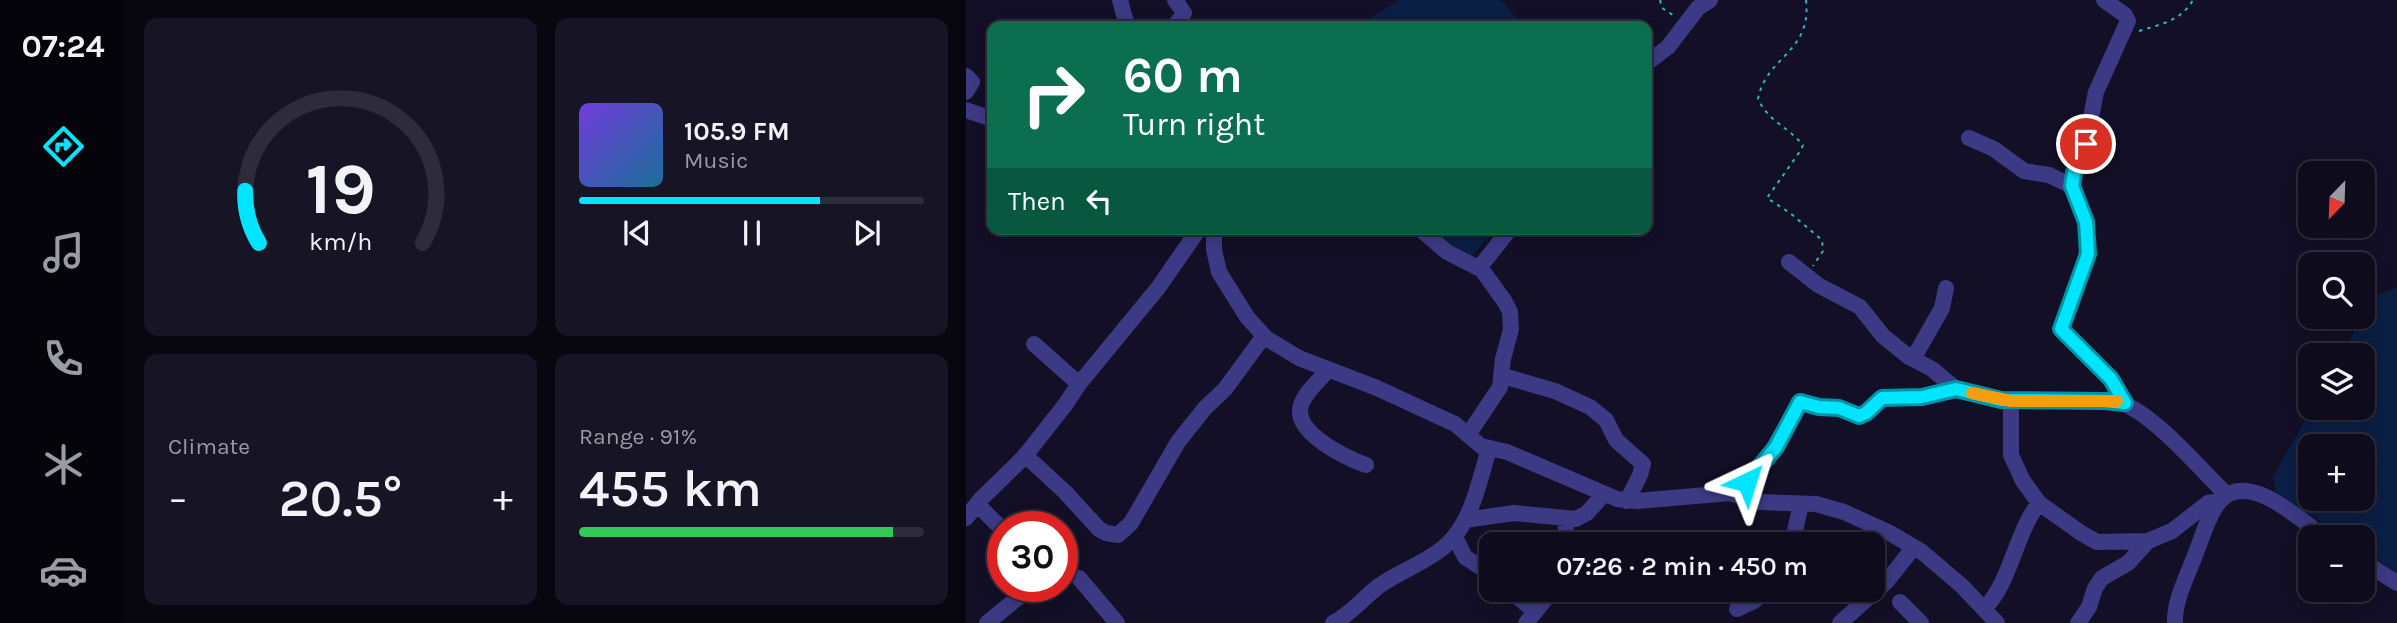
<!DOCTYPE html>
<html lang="en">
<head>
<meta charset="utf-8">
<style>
	body { margin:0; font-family:Karla,sans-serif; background:#171425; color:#f1f3f6; height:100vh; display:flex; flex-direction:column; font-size:26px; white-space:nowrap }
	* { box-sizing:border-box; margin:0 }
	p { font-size:23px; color:#9b9ba3 }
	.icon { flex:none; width:38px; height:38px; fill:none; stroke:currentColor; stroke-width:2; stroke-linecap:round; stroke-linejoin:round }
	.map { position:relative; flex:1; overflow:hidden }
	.drawer { display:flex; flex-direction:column; gap:18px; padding:18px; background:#08060f; width:840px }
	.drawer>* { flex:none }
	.guide { position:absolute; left:21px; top:21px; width:665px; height:214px; border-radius:14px; box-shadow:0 4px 18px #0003,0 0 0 2px #2e2b3b; background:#0b6e4f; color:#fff; overflow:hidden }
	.needle { width:46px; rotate:203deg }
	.controls { position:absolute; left:1332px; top:161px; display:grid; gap:14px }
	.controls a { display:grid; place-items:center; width:77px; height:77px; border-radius:14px; background:#0e0b1c; box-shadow:0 4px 18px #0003,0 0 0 2px #2e2b3b; font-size:35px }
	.speed { position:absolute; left:21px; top:511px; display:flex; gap:14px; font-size:35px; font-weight:700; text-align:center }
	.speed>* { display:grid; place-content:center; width:91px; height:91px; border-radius:50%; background:#0e0b1c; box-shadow:0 4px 18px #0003,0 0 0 2px #2e2b3b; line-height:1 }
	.speed .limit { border:10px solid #d22; background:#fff; color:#111 }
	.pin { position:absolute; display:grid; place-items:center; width:60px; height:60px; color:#fff; margin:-30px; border:4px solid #fff; border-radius:50%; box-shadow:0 2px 7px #0007 }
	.me { position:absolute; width:77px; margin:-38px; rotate:41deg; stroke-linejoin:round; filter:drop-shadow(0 0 5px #0008) }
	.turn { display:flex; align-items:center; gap:24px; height:147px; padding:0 21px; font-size:32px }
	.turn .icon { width:91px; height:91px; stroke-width:2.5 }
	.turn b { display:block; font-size:49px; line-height:60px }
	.then { display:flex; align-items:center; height:66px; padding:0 21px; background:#0003; gap:14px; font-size:26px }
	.big { font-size:52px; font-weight:600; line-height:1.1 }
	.drawer .tile { flex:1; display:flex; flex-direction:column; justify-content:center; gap:10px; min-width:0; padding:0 24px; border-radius:14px; background:#171425 }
	.drawer .dial { align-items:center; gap:0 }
	.dial svg { height:182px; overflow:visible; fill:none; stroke:#2e2b3b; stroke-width:7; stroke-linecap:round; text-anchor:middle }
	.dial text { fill:#f1f3f6; stroke:none }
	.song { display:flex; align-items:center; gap:21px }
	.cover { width:84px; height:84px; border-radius:10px; background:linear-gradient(135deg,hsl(260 70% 55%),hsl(200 70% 35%)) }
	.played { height:7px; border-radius:4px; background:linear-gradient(90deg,#00e5ff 70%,#2e2b3b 70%) }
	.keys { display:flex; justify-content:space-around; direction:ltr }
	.heat { display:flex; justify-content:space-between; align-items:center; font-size:38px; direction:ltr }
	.charge { height:10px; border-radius:5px; background:linear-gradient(90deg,#34c759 91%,#2e2b3b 0) }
	.drawer .tiles { flex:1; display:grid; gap:18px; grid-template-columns:repeat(2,1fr) }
	.trip { position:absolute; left:513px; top:532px; width:406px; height:70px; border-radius:14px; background:#0e0b1c; box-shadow:0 4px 18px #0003,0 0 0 2px #2e2b3b; font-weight:600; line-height:70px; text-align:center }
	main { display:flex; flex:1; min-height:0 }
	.tabs { display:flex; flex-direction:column; width:126px; justify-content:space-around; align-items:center; background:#06040b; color:#9b9ba3 }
	.tabs .icon { width:49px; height:49px }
	.tabs .on { color:#00e5ff }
	.tabs b { font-size:32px; color:#f1f3f6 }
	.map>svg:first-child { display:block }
	.water { fill:#0a1f44; fill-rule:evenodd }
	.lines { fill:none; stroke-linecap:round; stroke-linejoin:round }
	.path { stroke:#2fb8b0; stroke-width:2; stroke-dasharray:3.5 5; stroke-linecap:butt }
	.minor { stroke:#3d3a85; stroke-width:16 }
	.route-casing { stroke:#0095a6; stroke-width:18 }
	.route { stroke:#00e5ff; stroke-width:12 }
	.slow { stroke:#f59e0b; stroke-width:12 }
</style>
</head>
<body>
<main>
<nav class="tabs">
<b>07:24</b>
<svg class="icon on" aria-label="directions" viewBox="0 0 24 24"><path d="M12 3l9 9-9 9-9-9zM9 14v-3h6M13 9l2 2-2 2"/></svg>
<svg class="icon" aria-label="music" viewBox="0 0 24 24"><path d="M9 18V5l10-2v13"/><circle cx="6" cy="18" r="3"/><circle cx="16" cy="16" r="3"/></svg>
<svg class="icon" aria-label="phone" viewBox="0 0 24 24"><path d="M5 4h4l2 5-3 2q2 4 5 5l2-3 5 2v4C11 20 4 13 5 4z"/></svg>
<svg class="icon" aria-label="climate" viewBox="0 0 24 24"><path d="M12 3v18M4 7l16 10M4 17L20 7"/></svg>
<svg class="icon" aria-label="car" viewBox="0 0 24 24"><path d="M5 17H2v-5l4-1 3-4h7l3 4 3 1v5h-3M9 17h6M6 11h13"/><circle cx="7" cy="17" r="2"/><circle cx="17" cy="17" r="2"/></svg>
</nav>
<section class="drawer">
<div class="tiles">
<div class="tile dial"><svg viewBox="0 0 100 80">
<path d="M14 69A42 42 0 1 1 86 69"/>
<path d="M14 69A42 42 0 0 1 8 46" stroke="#00e5ff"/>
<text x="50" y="56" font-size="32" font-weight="700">19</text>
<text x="50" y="72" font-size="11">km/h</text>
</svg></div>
<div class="tile">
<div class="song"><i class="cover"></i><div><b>105.9 FM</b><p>Music</p></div></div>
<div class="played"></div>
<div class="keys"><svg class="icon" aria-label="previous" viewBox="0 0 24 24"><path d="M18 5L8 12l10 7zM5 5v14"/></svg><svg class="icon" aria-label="pause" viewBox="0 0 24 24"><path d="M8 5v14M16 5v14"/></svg><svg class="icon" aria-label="next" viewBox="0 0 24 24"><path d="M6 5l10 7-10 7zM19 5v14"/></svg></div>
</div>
<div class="tile"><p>Climate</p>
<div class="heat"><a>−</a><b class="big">20.5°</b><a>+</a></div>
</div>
<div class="tile"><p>Range · 91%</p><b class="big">455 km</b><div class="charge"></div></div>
</div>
</section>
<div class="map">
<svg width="1431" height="623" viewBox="0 0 1431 623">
	<rect width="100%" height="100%" fill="#130f26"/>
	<!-- water -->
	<path class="water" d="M 433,0 L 535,0 L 557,26 L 391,26 Z
		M 458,229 L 529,229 L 506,256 L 494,257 Z
		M 1429,288 L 1431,288 L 1431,574 L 1397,550 L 1396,537 L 1377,537 L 1310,492 L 1307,477 L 1346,408 L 1396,408 L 1396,355 L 1375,355 L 1408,296 ZM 1344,446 L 1396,446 L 1396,499 L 1344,499 Z"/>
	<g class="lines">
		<!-- path -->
		<path class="path" d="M 694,0 L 696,8 L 710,17
			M 840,0 C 846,53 800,56 792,99 C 803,122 821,126 837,145 L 835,150 L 801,198 L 824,213 L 856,240 L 857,251 L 847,266
			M 1173,31 C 1195,24 1215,21 1227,0"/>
		<!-- minor -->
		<path class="minor" d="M 154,0 L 161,26
			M 209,0 L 218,13 L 209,26
			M 1138,0 L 1159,15 L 1162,21 L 1130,92 L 1120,143 L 1107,179 L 1107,191 L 1120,222 L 1122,244 L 1119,264 L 1095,329 L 1145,379 L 1159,403
			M 681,63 L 702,47 L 732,8 L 744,0
			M 0,76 L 6,82 L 0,92
			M 0,110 L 26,119
			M 1003,138 L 1028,149 L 1058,171 L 1083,175 L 1106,186
			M 248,229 L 248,250 L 253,272 L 281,317 L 300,338 L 333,358 L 411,388 L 489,424 L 515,446 L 541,452 L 651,499 L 671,501 L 764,493 L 794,502 L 850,504 L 878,512 L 924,533 L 956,552 L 996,586 L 1031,623
			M 454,229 L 481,252 L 516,270 L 539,302 L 544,312 L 545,329 L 537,359 L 534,387 L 502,435
			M 823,262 L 852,285 L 894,307 L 917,336 L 943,357 L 966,369 L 990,389
			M 513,268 L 544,229
			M 68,344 L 113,384
			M 947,359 L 976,308 L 980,288
			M 362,370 C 354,380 339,392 335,405 C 326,432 380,458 400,465
			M 537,376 L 589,391 L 624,407 L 640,420 L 650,440 L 677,464 L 674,475 L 661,501
			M 1045,401 L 1045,455 L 1057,481 L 1073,503 L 1115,533 L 1131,542 L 1182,541
			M 59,455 L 99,492 L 133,529 L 140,533 L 152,535 L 165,523 L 212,442 L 239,408 L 259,389 L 298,336
			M 769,494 L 802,458 L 834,402 L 853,407 L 873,408 L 893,416 L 900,413 L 916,398 L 956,397 L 983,389 L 1045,401 L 1150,401 C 1185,410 1234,469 1261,495
			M 11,504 L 37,530
			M 0,518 L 15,499 L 58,457 L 99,405 L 113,384 L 192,288 L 233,229
			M 499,520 L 548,513 L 610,519 L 621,513 L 638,494
			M 489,537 L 499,557 L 525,574
			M 599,544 L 600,519
			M 826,544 L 835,504
			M 1396,561 L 1431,583
			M 113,578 L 151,623
			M 544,590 L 569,612
			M 934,602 L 955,623
			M 771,609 L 788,601 L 801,590
			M 1018,609 C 1045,582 1049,534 1073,503
			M 21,623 L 65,587
			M 367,623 C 385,614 397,598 413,586 C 434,571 459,563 478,547 C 506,524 513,481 523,449
			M 560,623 L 587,590
			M 874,623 L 921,581 L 948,547
			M 1112,623 L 1123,607 L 1129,588 L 1136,578 L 1162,563 L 1182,541 L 1206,531 L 1242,503 L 1254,501
			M 1209,623 C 1208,599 1223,573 1231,550 C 1237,535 1243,513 1254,501 C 1282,469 1336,521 1358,537"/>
	</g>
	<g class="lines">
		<!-- route casing -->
		<g class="route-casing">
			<path id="route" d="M 781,482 L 810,447 L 834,402 L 853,407 L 873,408 L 893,416 L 900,413 L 916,398 L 956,397 L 990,389 L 1035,400 L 1138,401 L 1159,403 L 1145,379 L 1095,329 L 1122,254 L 1120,222 L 1106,186 L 1108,173 L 1120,144"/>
		</g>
		<!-- route -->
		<use href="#route" class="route"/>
		<!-- slow -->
		<path class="slow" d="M 1006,393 L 1045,401 L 1151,401"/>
	</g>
</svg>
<div class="controls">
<a><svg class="needle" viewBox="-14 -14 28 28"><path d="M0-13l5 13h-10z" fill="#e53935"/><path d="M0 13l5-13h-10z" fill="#9b9ba3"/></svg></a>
<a><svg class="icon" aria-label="search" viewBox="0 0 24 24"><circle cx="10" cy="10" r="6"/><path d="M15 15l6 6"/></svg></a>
<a><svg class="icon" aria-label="layers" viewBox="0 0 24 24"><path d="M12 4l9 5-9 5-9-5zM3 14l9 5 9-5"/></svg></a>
<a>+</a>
<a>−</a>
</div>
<div class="speed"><div class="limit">30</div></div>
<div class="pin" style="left:1120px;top:144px;background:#d93025"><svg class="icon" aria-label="arrive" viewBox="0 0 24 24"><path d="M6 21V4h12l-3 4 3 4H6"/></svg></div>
<svg class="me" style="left:781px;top:482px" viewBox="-20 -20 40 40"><path d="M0-17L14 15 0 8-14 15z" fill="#00e5ff" stroke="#fff" stroke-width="4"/></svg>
<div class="trip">07:26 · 2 min · 450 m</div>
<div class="guide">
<div class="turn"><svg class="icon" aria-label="right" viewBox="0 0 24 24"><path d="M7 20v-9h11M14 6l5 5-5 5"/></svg><div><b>60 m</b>Turn right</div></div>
<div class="then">Then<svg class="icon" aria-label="left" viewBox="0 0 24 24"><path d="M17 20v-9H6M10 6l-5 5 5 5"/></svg></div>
</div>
</div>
</main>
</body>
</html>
